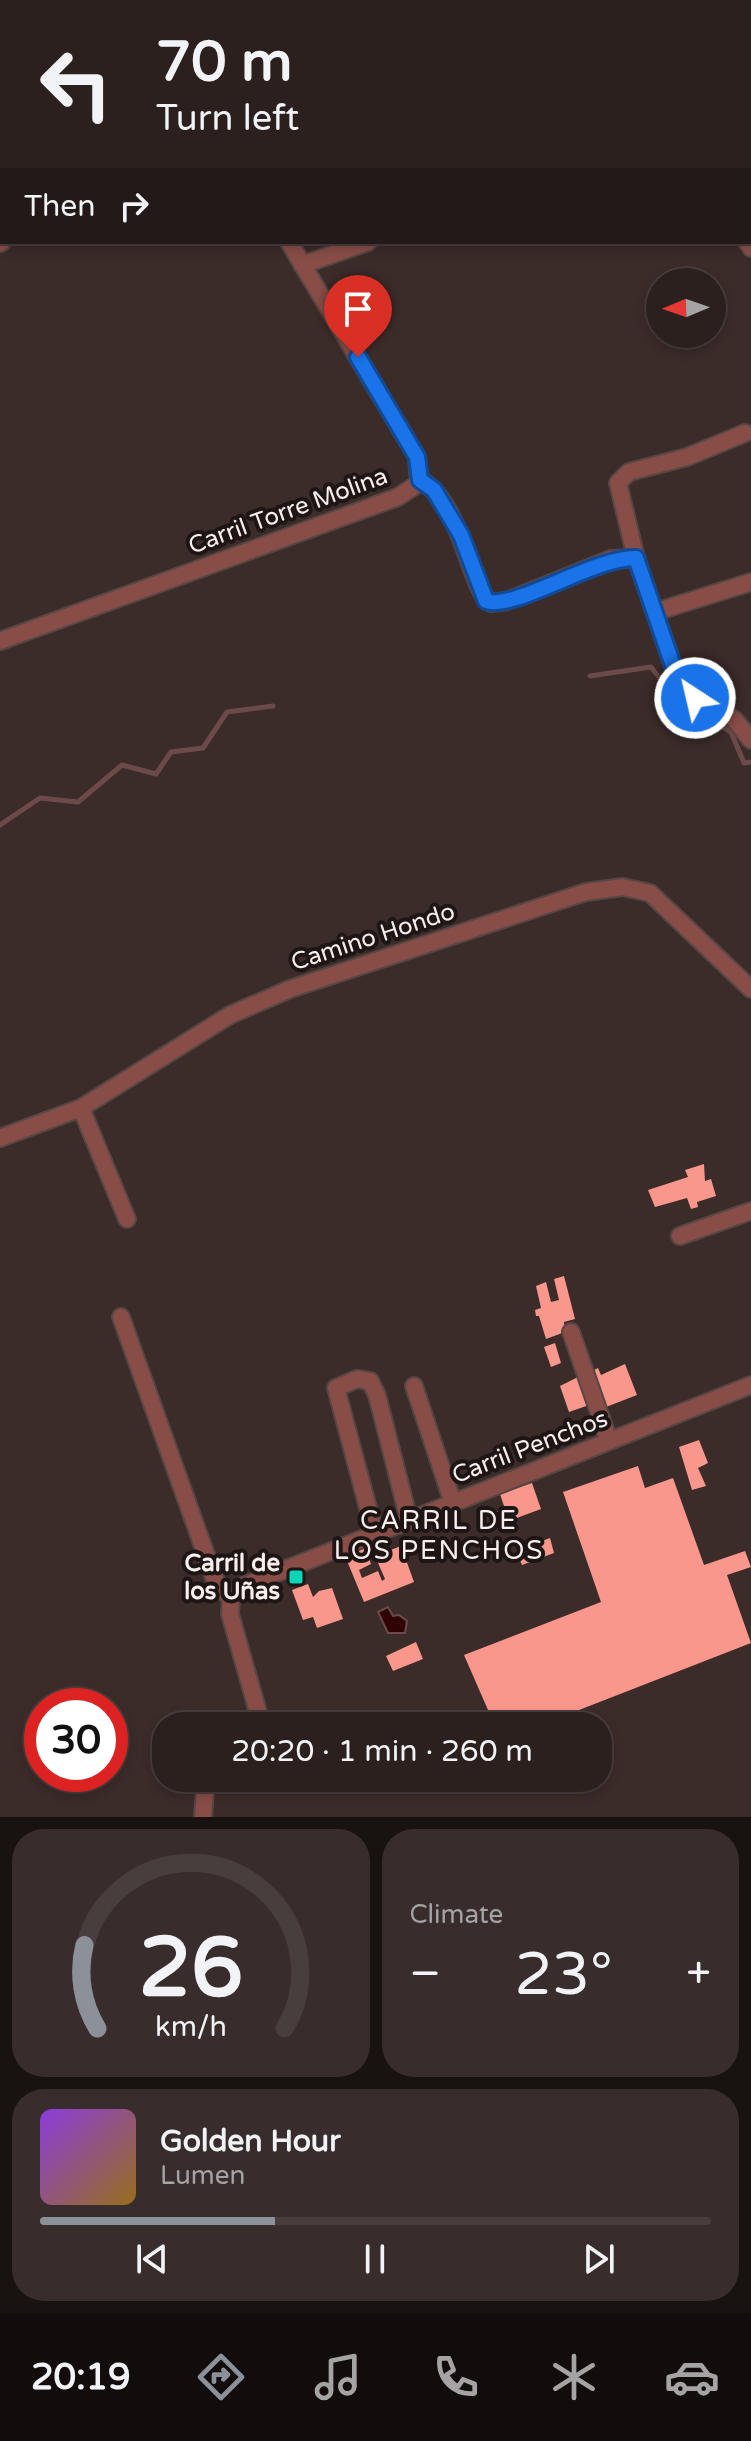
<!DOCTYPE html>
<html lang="en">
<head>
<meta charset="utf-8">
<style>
	body { margin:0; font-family:"Varela Round",sans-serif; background:#382d2c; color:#f1f3f6; height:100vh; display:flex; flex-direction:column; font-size:30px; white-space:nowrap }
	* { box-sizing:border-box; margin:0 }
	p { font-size:26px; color:#a6a3a4 }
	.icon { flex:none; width:44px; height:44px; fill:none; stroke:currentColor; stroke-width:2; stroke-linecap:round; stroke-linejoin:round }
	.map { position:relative; height:1817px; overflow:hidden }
	.sheet { display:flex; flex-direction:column; gap:12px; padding:12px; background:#181211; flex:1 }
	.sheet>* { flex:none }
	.banner { position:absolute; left:0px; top:0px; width:752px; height:244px; box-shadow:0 4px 12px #0003,0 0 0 2px #483e3d; background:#2c201f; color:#f1f3f6; overflow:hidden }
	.needle { width:52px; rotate:268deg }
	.buttons { position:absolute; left:646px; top:268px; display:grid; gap:16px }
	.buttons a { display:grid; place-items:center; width:80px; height:80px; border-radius:50%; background:#2c201f; box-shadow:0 4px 12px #0003,0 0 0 2px #483e3d; font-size:40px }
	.speed { position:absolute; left:24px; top:1688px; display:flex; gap:16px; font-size:40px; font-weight:700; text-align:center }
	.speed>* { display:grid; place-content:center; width:104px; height:104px; border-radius:50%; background:#2c201f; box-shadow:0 4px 12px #0003,0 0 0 2px #483e3d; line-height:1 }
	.speed .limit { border:12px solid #d22; background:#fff; color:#111 }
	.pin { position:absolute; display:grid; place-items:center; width:68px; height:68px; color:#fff; margin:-82px -34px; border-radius:50% 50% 50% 0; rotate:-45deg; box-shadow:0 0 8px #0007 }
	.pin .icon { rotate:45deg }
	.me { position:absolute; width:88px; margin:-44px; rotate:325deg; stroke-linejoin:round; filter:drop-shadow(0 0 6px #0008) }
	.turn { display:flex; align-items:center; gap:28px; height:168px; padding:0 24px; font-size:36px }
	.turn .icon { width:104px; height:104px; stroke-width:2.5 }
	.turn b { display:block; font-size:56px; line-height:68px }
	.then { display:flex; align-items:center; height:76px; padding:0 24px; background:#0003; gap:16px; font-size:30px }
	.big { font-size:60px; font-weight:600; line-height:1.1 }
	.sheet .widget { flex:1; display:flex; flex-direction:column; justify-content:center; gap:12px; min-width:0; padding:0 28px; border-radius:32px; background:#382d2c }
	.sheet .dial { align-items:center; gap:0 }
	.dial svg { height:208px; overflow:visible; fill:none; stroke:#483e3d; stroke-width:7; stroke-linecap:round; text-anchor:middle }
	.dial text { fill:#f1f3f6; stroke:none }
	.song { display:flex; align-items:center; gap:24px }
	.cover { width:96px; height:96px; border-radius:12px; background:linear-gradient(135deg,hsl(270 70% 55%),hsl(40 70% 35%)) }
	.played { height:8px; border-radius:4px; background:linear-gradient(90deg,#8c9099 35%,#483e3d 35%) }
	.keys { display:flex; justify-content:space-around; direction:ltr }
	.heat { display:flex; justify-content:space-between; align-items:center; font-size:44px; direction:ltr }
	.sheet .tiles { flex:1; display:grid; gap:12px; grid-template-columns:1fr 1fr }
	.widget:last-child { grid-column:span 2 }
	.trip { position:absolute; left:152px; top:1712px; width:460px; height:80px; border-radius:32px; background:#2c201f; box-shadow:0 4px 12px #0003,0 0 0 2px #483e3d; font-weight:600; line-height:80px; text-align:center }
	.tab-bar { display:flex; height:128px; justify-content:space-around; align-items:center; background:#120d0c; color:#a6a3a4 }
	.tab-bar .icon { width:56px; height:56px }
	.tab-bar .current { color:#8c9099 }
	.tab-bar b { font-size:36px; color:#f1f3f6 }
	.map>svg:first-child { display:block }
	.water { fill:#2f0304; stroke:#6c4a4a; stroke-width:2 }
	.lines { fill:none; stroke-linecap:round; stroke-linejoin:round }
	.stream { stroke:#6c4a4a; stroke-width:5 }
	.building { fill:#f9978c }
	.minor-casing { stroke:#564644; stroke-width:20 }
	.minor { stroke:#884d47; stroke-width:16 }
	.route-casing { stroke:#114b97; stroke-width:20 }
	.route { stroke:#1a73e8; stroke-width:14 }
	.poi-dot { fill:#0bd5b5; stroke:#1d1615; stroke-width:3 }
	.labels { text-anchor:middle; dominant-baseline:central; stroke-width:8; stroke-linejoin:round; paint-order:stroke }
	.street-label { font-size:24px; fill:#f9efed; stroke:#1d1615 }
	.poi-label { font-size:24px; font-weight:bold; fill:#f9efed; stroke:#1d1615; text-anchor:end }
	.neighbourhood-label { font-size:26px; letter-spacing:2px; fill:#f9efed; stroke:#1d1615 }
</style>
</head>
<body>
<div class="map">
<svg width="751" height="1817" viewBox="0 0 751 1817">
	<rect width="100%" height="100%" fill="#3b2b29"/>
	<!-- water -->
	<path class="water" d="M 388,1607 L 393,1616 L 399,1615 L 407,1621 L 405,1633 L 388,1633 L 378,1612 Z"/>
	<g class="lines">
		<!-- stream -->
		<path class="stream" d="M 89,0 L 90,1
			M 590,676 L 651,667 L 675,698 L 731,732 L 744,763 L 751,762
			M 0,825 L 40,798 L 78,802 L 122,765 L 156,774 L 171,752 L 203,748 L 227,712 L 273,706"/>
	</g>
	<!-- building -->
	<path class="building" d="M 704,1164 L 705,1181 L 711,1179 L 716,1196 L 697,1202 L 698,1207 L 691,1209 L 687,1198 L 655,1207 L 648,1190 L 688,1177 L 685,1170 Z
		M 564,1276 L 575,1319 L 564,1322 L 565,1332 L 546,1339 L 539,1316 L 536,1316 L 535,1310 L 541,1308 L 536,1286 L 546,1282 L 551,1302 L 559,1300 L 554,1279 Z
		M 555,1343 L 561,1363 L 551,1367 L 544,1347 Z
		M 625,1364 L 637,1395 L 606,1407 L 592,1371 L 598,1368 L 601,1375 Z
		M 582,1375 L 592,1404 L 569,1412 L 560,1386 Z
		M 699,1440 L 708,1463 L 698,1468 L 706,1486 L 692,1490 L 679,1447 Z
		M 638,1466 L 645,1488 L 673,1478 L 704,1565 L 745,1551 L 751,1567 L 727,1575 L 751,1643 L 538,1726 L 495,1726 L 464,1655 L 601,1602 L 563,1492 Z
		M 532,1483 L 541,1509 L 495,1526 L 490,1513 L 505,1509 L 500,1494 Z
		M 550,1538 L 554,1553 L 522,1565 L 516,1551 Z
		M 401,1546 L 414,1582 L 364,1602 L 345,1556 L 365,1548 L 371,1564 L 359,1570 L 362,1578 L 378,1571 L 382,1581 L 385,1579 L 375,1556 Z
		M 308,1584 L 313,1597 L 319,1591 L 332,1588 L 343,1619 L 317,1628 L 313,1617 L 303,1620 L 292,1590 Z
		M 416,1642 L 423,1659 L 393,1671 L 386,1656 Z"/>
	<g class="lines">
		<!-- minor casing -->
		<g class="minor-casing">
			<path id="minor" d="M 657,0 L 658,2
				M 81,2 L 81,0
				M 606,2 L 614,0
				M 0,53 L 2,53
				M 747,242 L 751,248
				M 0,243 L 2,242
				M 302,265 L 368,242
				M 745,433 L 687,457 L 629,472 L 618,483 L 636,558 L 679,683 L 687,694 L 734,719 L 751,740
				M 420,480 C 462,501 470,592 491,603 L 507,601 L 611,559 L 636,558
				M 655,612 L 751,582
				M 0,641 L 398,497 L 419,483 L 417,457 L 289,242
				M 81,1108 L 127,1219
				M 0,1138 L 81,1108 L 230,1015 L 290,989 L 586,892 L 623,887 L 650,893 L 751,989
				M 680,1236 L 751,1211
				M 121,1317 L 215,1580 L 231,1599
				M 571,1332 L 609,1441
				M 414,1386 L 453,1503
				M 375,1534 L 336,1388 L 357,1379 L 370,1381 L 377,1395 L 409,1520
				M 262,1726 L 230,1614 L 231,1599 L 241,1587 L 751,1385
				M 203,1817 L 206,1778"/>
		</g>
		<!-- minor -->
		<use href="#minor" class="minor"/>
	</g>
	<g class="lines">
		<!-- route casing -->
		<g class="route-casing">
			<path id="route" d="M 358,357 L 417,457 L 420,480 L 434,490 L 461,535 L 486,601 C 514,611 594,557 636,558 L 679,683 L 695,698"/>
		</g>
		<!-- route -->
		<use href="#route" class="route"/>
	</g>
	<!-- markers -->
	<rect class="poi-dot" x="288" y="1569" width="16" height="16" rx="4"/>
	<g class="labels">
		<!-- street labels -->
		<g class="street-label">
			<text transform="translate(288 511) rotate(-20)">Carril Torre Molina</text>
			<text transform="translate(373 937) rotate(-18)">Camino Hondo</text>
			<text transform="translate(530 1447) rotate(-21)">Carril Penchos</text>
		</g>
		<!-- poi labels -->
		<g class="poi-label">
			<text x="280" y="1563">Carril de<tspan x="280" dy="28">los Uñas</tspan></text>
		</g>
		<!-- neighbourhood labels -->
		<g class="neighbourhood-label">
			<text x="439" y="1520">CARRIL DE<tspan x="439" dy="30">LOS PENCHOS</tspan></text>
		</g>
	</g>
</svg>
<div class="buttons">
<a><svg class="needle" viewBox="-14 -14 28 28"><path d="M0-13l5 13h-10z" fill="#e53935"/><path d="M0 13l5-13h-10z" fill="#a6a3a4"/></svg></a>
</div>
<div class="speed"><div class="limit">30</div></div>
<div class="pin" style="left:358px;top:357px;background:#d93025"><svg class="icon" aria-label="arrive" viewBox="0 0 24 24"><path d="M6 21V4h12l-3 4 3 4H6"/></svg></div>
<svg class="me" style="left:695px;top:698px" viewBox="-20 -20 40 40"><circle r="17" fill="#1a73e8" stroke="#fff" stroke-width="3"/><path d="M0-11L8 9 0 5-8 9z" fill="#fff"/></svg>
<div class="trip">20:20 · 1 min · 260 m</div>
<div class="banner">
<div class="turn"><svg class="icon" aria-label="left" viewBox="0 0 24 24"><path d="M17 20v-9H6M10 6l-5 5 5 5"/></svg><div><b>70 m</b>Turn left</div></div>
<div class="then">Then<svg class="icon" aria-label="right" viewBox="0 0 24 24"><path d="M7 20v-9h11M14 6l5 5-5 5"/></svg></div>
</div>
</div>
<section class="sheet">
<div class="tiles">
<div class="widget dial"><svg viewBox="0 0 100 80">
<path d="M14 69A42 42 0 1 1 86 69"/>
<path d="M14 69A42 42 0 0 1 9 37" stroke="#8c9099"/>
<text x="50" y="56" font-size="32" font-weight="700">26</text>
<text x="50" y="72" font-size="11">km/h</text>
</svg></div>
<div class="widget"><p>Climate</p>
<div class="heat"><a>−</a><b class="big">23°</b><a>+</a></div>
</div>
<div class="widget">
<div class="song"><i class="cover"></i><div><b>Golden Hour</b><p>Lumen</p></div></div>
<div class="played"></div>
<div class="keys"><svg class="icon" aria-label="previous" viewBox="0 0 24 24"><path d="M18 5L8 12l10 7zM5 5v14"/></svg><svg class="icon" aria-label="pause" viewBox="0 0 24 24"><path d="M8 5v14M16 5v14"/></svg><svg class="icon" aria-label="next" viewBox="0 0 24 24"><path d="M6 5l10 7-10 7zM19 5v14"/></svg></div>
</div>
</div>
</section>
<nav class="tab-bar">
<b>20:19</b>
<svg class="icon current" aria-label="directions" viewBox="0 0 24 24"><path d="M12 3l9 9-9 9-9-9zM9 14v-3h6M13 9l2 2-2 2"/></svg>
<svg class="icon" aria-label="music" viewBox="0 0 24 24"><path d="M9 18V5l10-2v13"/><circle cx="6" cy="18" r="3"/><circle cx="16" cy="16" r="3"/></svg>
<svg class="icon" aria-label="phone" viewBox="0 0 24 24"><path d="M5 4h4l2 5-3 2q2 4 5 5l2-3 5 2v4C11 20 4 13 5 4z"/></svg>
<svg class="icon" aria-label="climate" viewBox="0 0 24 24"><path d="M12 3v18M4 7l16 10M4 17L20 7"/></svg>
<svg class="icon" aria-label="car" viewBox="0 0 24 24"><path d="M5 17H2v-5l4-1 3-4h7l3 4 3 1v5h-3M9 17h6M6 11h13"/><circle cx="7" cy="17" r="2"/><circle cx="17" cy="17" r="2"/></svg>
</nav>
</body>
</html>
